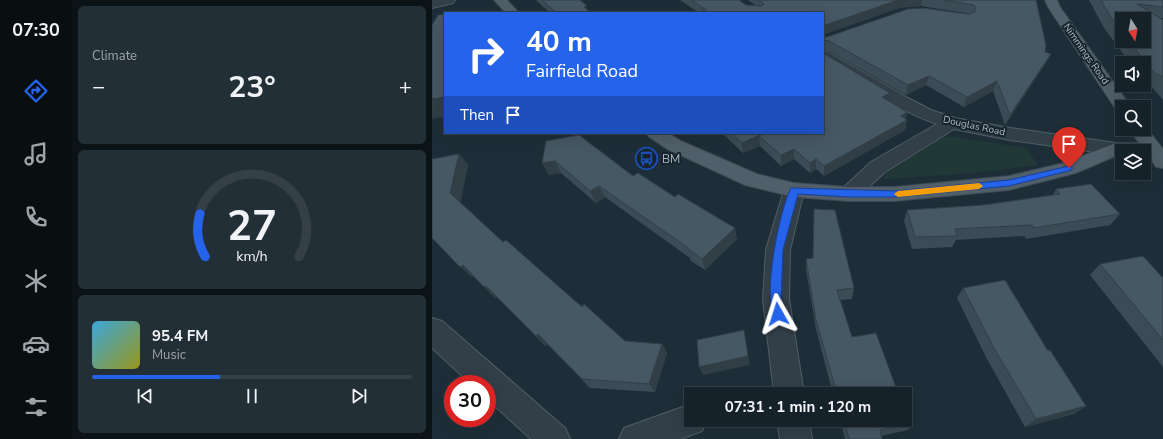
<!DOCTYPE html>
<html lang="en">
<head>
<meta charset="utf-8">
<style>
	:root { --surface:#16222a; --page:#232f36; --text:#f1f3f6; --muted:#9ea4a8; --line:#353f47; --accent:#2563eb }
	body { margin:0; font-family:"Nunito Sans",sans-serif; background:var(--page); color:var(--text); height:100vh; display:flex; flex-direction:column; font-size:15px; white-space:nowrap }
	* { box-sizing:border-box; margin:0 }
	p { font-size:13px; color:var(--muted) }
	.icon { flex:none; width:22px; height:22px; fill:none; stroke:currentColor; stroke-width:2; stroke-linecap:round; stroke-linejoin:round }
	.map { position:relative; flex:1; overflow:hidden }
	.side { display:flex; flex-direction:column; gap:6px; padding:6px; background:#0c1317; width:360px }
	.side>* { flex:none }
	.guide { position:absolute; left:12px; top:12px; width:380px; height:122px; border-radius:0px; box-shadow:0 4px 16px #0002,0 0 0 1px var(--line); background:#2563eb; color:#fff; overflow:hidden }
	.needle { width:26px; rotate:169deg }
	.fabs { position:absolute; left:683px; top:12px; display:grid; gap:8px }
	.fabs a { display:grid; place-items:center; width:36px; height:36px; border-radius:0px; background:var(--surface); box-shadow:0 4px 16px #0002,0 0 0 1px var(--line); font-size:20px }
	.speed { position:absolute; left:12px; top:375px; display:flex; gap:8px; font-size:20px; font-weight:700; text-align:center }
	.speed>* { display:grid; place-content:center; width:52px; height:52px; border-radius:50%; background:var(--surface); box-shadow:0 4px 16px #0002,0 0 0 1px var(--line); line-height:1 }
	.speed .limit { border:6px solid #d22; background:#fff; color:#111 }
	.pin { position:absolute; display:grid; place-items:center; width:34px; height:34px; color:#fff; margin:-41px -17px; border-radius:50% 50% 50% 0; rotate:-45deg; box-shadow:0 0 4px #0007 }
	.pin .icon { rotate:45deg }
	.me { position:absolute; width:44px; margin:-22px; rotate:354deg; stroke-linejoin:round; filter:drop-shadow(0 0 3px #0008) }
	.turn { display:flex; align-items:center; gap:14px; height:84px; padding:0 16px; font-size:18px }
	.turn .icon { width:52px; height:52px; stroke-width:2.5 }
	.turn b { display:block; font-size:28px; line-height:34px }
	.then { display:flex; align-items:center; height:38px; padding:0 16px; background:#0003; gap:8px; font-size:15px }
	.big { font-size:30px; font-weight:700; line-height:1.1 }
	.side .widget { flex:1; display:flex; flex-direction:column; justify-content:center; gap:6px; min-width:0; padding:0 14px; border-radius:6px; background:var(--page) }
	.side .dial { align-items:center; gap:0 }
	.dial svg { height:104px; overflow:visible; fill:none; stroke:var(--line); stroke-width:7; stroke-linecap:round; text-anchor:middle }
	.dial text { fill:var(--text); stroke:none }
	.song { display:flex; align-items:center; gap:12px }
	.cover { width:48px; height:48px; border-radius:6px; background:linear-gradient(135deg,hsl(200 70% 55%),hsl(60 70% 35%)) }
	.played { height:4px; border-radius:2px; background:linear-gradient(90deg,var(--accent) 40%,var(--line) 40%) }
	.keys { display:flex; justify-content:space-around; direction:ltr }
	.heat { display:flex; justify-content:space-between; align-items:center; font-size:22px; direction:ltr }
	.trip { position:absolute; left:252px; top:387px; width:228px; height:40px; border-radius:0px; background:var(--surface); box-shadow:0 4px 16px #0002,0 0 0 1px var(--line); font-weight:700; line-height:40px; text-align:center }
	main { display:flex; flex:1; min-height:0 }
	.menu { display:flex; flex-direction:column; width:72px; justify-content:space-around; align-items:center; background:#090e11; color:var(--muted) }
	.menu .icon { width:28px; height:28px }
	.menu .on { color:var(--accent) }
	.menu b { font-size:18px; color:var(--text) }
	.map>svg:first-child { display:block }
</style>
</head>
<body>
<main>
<nav class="menu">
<b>07:30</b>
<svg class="icon on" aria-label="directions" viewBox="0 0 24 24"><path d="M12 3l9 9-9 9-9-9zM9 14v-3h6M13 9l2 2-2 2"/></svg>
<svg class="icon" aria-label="music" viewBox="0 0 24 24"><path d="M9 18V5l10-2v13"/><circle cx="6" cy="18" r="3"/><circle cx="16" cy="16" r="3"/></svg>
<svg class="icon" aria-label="phone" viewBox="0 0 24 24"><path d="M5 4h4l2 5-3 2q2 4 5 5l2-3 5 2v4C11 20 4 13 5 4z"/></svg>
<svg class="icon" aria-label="climate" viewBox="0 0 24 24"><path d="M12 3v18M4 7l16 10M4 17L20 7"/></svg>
<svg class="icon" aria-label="car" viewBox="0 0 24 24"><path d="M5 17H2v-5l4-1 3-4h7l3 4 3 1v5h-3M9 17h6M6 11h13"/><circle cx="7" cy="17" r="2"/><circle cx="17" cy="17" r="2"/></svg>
<svg class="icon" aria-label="filters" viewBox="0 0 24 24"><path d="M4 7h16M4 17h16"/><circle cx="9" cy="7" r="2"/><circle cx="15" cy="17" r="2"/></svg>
</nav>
<section class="side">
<div class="widget"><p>Climate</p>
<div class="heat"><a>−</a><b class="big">23°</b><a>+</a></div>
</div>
<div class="widget dial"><svg viewBox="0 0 100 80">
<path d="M14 69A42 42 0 1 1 86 69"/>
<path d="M14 69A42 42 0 0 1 10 36" stroke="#2563eb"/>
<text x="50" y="56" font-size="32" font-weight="700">27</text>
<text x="50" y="72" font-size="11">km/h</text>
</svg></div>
<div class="widget">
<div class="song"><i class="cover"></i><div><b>95.4 FM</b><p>Music</p></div></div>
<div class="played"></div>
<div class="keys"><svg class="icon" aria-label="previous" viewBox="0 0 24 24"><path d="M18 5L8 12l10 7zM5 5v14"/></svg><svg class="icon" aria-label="pause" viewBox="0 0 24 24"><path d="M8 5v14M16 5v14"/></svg><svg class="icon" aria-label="next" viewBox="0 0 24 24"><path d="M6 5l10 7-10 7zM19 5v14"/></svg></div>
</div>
</section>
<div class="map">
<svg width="731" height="439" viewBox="0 0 731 439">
	<rect width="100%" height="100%" fill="#1e2e38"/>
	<polygon fill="#203937" points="512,137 524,137 594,148 606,165 542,173 452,179 454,173"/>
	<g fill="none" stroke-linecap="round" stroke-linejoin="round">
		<defs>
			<g id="minor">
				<polygon points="0,0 23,0 21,3 0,8"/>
				<path d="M 391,51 L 396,52 L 476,98 L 499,110 L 523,118 L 578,128 L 684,143 L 691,145 L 693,149 L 690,151 L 690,153 L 684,155 L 578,140 L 522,129 L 453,172 L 424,199 L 417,201 L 410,199 L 407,194 L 410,189 L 439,162 L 505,124 C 464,110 428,84 391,61 Z"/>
				<polygon points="362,183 369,185 372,190 358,250 357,299 372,394 342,394 331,299 334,250 352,190 355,185"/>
				<polygon points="0,318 10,321 133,428 138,439 99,439 55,399 55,384 39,384 0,348"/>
				<polygon points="259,404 259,420 275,420 270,431 249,439 187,439 192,428"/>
				<polygon points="345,420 377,420 380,439 348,439"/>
			</g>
			<g id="major">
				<polygon points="62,0 75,0 87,13 74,13"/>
				<polygon points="613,0 625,0 628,7 699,107 690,107 690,112 685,111 616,7"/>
				<polygon points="712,125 731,149 731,168 724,167 716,155 712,155 712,151 690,151 690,155 686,155 644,173 577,190 463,201 417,201 362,197 313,185 235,149 217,137 214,133 236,133 249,141 325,174 362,183 417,187 463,187 577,176 632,163 684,143 707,143 697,129 712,129"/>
			</g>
		</defs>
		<use href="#minor" stroke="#505d66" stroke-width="2"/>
		<use href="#major" stroke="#3c4852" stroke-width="2"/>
		<use href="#minor" fill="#323f48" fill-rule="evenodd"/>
		<use href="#major" fill="#505f69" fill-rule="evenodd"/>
	</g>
	<g fill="#3c4c56" fill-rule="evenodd">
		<polygon points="104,0 148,0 156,11 159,13 118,13"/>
		<polygon points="248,0 307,0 314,5 323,5 316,0 604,0 614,63 573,125 561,91 532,107 494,85 474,95 397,51 391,50 391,37 392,38 539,14 489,6 391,13 267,13"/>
		<path d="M 657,0 L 731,0 L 731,18 L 728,18 L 731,20 L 731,100 L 720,87 L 716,88 L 712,82 L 712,63 L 698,63 L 672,28 ZM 690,19 L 712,41 L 690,41 Z"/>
		<polygon points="458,93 457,101 475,112 474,119 475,120 473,130 392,176 384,169 378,173 362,159 349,166 328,146 311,153 291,134 291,133 391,133"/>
		<polygon points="114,141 201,176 305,239 273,270 259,261 258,258 173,197 164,203 129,173 117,175 110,163"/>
		<polygon points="27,154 36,165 28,202 71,242 193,341 230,344 235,353 223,392 158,388 115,344 113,346 65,297 63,298 42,276 40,277 0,238"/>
		<polygon points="624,189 688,214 678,225 594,239 592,236 524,240 520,247 480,249 472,221 475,210 552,205 621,195"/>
		<polygon points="374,259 422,288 420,299 408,300 420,337 466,393 471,394 401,394 384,329 374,269"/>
		<polygon points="668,264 731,278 731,367 658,275"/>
		<polygon points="531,288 616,351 654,406 642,414 593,427 555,359 525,298"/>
		<polygon points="408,420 473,420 481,423 476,430 449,436 450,439 413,439"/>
	</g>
	<g fill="#313e46">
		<polygon points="466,0 490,0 489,6 468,8 391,35 391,26"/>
		<polygon points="619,54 614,63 573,125 578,115"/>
		<polygon points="497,76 494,85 474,95 476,85"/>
		<polygon points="565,81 561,91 532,107 535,97"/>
		<polygon points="458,93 457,103 450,97"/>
		<polygon points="13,97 13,117 0,119 0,99"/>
		<polygon points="475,112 473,121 475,120 473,130 392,176 392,166"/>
		<polygon points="332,133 327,136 328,146 311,153 310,143"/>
		<polygon points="362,149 362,159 349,166 349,155"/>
		<polygon points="27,154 36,165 28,204 18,193"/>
		<polygon points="384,159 384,169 378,173 378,163"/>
		<polygon points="123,161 129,173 117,175 110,163"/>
		<polygon points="167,186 173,197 164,203 158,191"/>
		<polygon points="303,228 305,239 273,270 270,259"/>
		<polygon points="31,265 42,275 40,277 28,267"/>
		<polygon points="54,286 65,297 63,298 52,287"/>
		<polygon points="312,330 318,365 271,375 267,367"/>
		<polygon points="106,334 116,344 113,346 104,336"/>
		<polygon points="230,344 235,353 223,392 217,384"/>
		<polygon points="654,406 642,414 593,427 604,419"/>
	</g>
	<g fill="#465864" stroke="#313e46">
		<polygon points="110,0 148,0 155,6 152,7 159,13 124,13"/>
		<polygon points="260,0 307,0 314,5 330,6 332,4 327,0 466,0 391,26 391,13 274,13 271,10 274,10"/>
		<polygon points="512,0 604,0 614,45 613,52 619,54 578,115 565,81 535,97 497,76 476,85 397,41 391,40 391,37 392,38 476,9 491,8 536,14 543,12 544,9 542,5"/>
		<polygon points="669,0 731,0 731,7 705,4 731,20 731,78 728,75 724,75 697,41 712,41 712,19 690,19 690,32 678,16"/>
		<polygon points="13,14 13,97 0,99 0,25 6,15"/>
		<polygon points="391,53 458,93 450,97 475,112 469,116 475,120 392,166 384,159 378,163 362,149 349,155 327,136 333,133 391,133"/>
		<polygon points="299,133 332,133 310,143"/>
		<polygon points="147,135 201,176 206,173 243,197 246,194 303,228 270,259 256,249 255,247 167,186 158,191 123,161 110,163 114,141"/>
		<polygon points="27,154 18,193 71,242 74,240 150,307 152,304 193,341 230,344 217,384 150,379 106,334 104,336 54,286 52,287 31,265 28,267 0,238 0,159"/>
		<polygon points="659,184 688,214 602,228 600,225 523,229 525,236 483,237 475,210 552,205 628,194 624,189"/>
		<polygon points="382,209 403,210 422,288 405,290 420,337 444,333 466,393 470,392 471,394 405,394 384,320 374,259 381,258"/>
		<polygon points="711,256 731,278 731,340 668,264"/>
		<polygon points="573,280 616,351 618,350 654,406 604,419 563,350 531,288"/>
		<polygon points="312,330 316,356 267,367 265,340"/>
		<polygon points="473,401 481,423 448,430 450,439 417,439 412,420 473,420"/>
	</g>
	<path fill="#2563eb" stroke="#184099" d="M 637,166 L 640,166 L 640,170 L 577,186 L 464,197 L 417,197 L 366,194 L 351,250 L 349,299 L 351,314 L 350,317 L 346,319 L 342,317 C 331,293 347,212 359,188 L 464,191 L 577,180 Z"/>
	<polygon fill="#f59e0b" points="547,183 551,186 547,189 466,197 462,194 466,191"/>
	<defs>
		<symbol id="bus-ring" viewBox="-11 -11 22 22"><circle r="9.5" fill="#18242d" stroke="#1a4fb4" stroke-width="1.5"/><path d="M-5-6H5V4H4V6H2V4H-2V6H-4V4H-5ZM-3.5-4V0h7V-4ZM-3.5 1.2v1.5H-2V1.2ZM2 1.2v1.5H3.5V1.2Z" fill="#1a4fb4"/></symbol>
	</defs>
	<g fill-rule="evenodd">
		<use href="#bus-ring" x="202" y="146" width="25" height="25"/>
	</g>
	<g text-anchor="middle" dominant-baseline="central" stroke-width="4" stroke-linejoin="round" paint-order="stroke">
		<g font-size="10" fill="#acbac5" stroke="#18242d">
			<text transform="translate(654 54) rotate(55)">Nimmings Road</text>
			<text transform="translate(542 126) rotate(12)">Douglas Road</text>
		</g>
		<g font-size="12" fill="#acbac5" stroke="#18242d" text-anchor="start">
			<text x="230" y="159">BM</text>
		</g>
	</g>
</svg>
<div class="fabs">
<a><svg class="needle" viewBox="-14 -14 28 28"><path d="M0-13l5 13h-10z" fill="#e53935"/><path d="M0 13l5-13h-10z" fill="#9ea4a8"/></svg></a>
<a><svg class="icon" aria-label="sound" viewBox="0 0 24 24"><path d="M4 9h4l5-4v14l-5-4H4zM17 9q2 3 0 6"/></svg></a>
<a><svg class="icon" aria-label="search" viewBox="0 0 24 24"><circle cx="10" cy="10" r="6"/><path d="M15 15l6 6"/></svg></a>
<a><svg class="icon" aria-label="layers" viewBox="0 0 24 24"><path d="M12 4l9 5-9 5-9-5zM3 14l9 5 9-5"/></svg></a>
</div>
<div class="speed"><div class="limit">30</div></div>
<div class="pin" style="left:637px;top:168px;background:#d93025"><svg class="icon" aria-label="arrive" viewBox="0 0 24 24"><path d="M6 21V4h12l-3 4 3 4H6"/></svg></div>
<svg class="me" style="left:346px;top:314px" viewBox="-20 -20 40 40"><path d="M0-17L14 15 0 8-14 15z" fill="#2563eb" stroke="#fff" stroke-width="4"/></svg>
<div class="trip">07:31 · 1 min · 120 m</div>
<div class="guide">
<div class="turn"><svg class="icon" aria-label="right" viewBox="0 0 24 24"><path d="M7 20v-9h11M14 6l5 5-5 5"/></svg><div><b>40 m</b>Fairfield Road</div></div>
<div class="then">Then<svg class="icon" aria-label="arrive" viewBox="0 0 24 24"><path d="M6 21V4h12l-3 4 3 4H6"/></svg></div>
</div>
</div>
</main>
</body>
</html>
